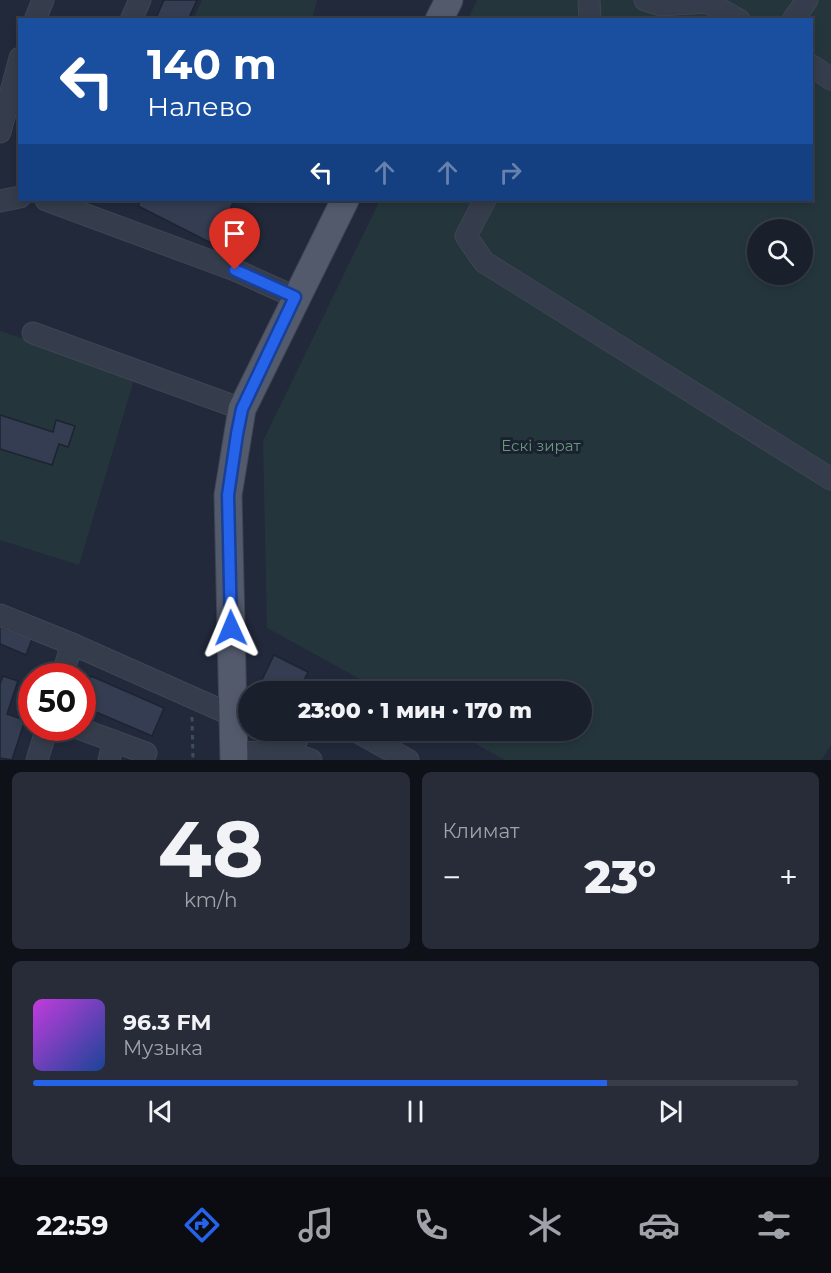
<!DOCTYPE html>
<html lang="ru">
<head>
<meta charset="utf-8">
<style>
	:root { --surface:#1a1f2c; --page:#272c38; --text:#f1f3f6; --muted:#9fa2a9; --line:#383d48; --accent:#2563eb }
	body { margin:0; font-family:Montserrat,sans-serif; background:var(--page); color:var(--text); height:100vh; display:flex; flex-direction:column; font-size:22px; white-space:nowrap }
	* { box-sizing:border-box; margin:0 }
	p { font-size:20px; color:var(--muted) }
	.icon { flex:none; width:33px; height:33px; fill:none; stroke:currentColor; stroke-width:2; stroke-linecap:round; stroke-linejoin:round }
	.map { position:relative; height:760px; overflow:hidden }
	.panel { display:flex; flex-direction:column; gap:12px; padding:12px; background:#0e1118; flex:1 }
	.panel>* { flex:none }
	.top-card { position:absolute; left:18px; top:18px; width:795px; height:183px; border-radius:0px; box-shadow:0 3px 9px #0003,0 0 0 2px var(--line); background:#1a4fa0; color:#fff; overflow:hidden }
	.buttons { position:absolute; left:747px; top:219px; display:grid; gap:12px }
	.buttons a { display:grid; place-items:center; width:66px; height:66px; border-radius:50%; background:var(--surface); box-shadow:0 3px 9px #0003,0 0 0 2px var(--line); font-size:30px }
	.speed { position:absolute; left:18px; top:663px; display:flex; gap:12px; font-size:30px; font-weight:700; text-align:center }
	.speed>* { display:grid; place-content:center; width:78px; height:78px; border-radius:50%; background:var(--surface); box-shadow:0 3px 9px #0003,0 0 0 2px var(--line); line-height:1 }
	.speed .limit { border:9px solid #d22; background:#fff; color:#111 }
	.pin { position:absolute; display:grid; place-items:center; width:51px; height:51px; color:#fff; margin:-62px -26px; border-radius:50% 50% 50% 0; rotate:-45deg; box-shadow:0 0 6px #0007 }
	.pin .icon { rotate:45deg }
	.me { position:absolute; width:66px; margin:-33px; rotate:359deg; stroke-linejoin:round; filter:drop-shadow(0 0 4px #0008) }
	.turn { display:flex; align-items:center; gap:21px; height:126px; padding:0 30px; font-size:27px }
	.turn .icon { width:78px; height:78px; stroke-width:2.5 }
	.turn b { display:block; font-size:42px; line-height:51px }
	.lanes { display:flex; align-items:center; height:57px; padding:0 30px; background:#0003; justify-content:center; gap:30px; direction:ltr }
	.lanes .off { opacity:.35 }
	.big { font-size:45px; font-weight:800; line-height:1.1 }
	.panel .widget { flex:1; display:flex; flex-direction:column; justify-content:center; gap:9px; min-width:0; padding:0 21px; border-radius:9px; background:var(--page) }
	.panel .dial { align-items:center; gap:0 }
	.dial b { font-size:78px; line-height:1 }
	.song { display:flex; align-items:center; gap:18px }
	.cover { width:72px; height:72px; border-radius:9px; background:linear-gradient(135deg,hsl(290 70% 55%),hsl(220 70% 35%)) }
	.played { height:6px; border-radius:3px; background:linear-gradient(90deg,var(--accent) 75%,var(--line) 75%) }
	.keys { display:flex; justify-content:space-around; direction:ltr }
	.heat { display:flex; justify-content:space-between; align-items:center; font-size:33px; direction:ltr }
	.panel .tiles { flex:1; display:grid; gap:12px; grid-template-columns:1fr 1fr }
	.widget:last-child { grid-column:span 2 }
	.trip { position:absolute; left:238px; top:681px; width:354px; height:60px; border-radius:30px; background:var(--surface); box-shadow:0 3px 9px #0003,0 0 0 2px var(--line); font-weight:800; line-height:60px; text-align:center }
	.tab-bar { display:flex; height:96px; justify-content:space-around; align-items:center; background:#0a0c12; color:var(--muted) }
	.tab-bar .icon { width:42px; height:42px }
	.tab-bar .current { color:var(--accent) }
	.tab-bar b { font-size:27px; color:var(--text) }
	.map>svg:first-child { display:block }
</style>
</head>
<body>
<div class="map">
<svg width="831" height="760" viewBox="0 0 831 760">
	<rect width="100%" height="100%" fill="#22293b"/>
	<g fill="#24363c" fill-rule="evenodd">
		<polygon points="202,0 317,0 312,19 193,19"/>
		<path d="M 477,0 L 831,0 L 831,745 L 821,760 L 505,760 L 452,731 L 582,730 L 582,692 L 382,691 L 267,628 L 263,441 L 380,200 L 812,200 L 812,20 L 468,19 ZM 758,230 L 802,230 L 802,274 L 758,274 Z"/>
		<polygon points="0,331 135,376 79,565 0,540"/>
	</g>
	<g fill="#343d52" stroke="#1d2332" stroke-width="1.5">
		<polygon points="164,0 197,0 188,20 155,20"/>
		<polygon points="141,200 234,200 215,245 138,206"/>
		<polygon points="0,415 53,432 56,420 75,426 68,447 59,444 52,465 0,449"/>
		<polygon points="0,627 32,639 26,655 0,644"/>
		<polygon points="274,655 308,672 298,692 256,692"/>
		<polygon points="3,676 18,681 7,714 25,720 12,760 0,758 0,684"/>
		<polygon points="91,676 164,708 152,736 82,706 82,695"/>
	</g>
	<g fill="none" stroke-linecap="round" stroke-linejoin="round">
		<defs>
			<g id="minor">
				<polyline points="589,0 590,20"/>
				<polyline points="645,0 661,5 707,2 739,20"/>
				<polyline points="35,20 43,0"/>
				<polyline points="131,20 140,0"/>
				<polyline points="793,20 807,0"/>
				<polyline points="812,66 831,79"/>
				<polyline points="0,132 20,58"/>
				<polyline points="46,200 235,270 295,297"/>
				<polyline points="485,200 466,236 484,262 831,479"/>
				<polyline points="0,201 20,197"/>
				<polyline points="33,333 242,409"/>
				<polyline points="0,615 72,644"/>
				<polyline points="62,676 72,644 234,716"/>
				<polyline points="78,728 146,753"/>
				<polyline points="354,730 408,760"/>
				<polyline points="234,752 290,753 311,760"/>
				<polyline points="290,753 302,730"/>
				<polyline points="37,760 47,728"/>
				<polyline points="109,760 114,741"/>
			</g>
			<g id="major">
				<polyline points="439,20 449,0"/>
				<polyline points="234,760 228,495 242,409 345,200"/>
			</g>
		</defs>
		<use href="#minor" stroke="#3f4554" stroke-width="23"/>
		<use href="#major" stroke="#3f4554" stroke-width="29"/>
		<polyline stroke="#3c4f54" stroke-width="3" stroke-dasharray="4.5 4.5" stroke-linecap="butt" points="192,717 193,760"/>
		<use href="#minor" stroke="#353c4b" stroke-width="21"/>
		<use href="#major" stroke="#535a6b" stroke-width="27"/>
	</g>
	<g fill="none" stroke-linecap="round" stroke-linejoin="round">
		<defs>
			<polyline id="route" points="231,628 228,495 237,434 242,409 295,297 235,270"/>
		</defs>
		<use href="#route" stroke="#184099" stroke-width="15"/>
		<use href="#route" stroke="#2563eb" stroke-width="10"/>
	</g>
	<g text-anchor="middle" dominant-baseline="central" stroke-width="6" stroke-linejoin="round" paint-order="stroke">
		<g font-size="15" fill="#679979" stroke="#1b2130">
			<text x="541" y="445">Ескі зират</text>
		</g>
	</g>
</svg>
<div class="buttons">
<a><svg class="icon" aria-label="search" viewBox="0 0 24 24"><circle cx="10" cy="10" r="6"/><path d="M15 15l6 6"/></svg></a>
</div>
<div class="speed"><div class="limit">50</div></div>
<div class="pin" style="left:235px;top:270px;background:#d93025"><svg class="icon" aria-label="arrive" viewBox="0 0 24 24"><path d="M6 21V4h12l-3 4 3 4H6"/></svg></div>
<svg class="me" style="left:231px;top:628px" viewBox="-20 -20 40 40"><path d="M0-17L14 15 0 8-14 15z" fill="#2563eb" stroke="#fff" stroke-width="4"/></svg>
<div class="trip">23:00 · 1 мин · 170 m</div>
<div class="top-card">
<div class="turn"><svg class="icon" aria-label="left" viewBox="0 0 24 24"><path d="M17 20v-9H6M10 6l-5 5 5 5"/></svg><div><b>140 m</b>Налево</div></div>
<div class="lanes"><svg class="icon" aria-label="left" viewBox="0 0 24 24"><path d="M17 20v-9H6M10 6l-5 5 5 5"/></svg><svg class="icon off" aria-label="ahead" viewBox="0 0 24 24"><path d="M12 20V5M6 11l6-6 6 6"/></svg><svg class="icon off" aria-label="ahead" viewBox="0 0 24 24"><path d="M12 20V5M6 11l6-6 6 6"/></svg><svg class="icon off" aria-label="right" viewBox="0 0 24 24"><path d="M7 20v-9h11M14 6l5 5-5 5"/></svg></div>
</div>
</div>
<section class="panel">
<div class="tiles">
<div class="widget dial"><b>48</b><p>km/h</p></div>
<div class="widget"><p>Климат</p>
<div class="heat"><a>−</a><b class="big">23°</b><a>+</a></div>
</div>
<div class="widget">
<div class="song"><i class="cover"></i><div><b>96.3 FM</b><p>Музыка</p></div></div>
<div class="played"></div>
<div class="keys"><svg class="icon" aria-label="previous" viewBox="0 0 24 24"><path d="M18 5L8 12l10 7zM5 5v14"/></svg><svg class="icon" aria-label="pause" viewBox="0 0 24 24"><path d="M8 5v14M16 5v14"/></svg><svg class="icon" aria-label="next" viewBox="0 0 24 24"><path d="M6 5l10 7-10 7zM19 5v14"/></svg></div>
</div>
</div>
</section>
<nav class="tab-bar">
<b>22:59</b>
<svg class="icon current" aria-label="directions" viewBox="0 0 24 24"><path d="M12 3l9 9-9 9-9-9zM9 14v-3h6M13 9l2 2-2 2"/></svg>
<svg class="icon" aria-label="music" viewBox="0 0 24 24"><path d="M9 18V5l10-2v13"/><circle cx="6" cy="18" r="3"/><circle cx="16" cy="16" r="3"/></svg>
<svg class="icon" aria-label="phone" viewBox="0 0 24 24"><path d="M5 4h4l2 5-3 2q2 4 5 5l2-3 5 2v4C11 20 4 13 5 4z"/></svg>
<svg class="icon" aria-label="climate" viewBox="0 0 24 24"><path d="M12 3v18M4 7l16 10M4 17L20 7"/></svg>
<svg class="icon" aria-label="car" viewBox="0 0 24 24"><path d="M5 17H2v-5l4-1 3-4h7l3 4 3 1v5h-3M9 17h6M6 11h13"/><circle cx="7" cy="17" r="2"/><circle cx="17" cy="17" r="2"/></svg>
<svg class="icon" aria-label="filters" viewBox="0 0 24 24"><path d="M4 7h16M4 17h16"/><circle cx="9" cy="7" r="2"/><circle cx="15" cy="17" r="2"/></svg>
</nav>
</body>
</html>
